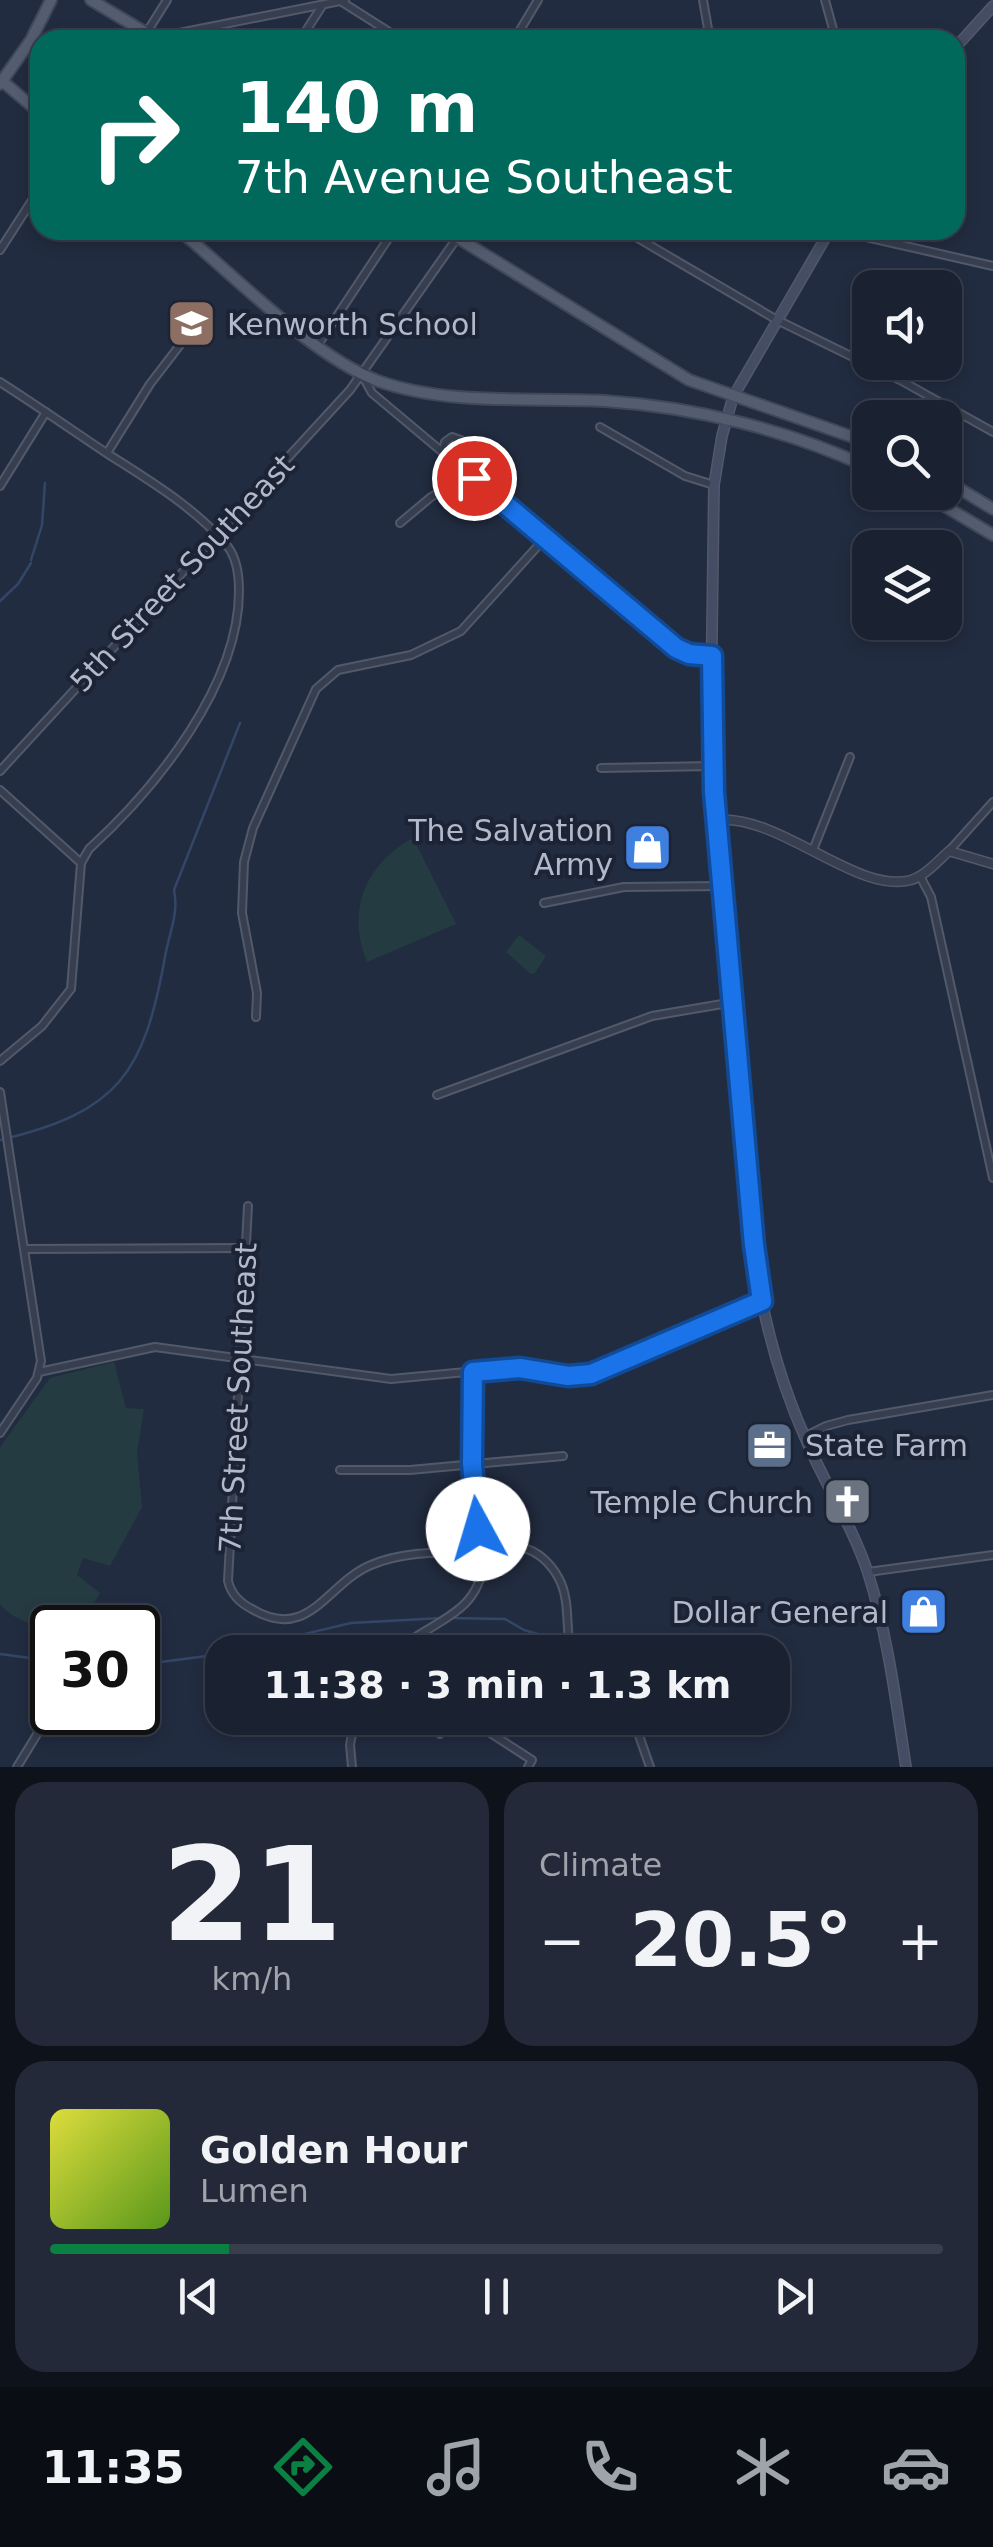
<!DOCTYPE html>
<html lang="en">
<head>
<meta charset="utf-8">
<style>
	:root { --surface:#1a2130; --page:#232938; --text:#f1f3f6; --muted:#9fa3ab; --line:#383e4c; --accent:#0b8043 }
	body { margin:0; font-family:"DejaVu Sans",sans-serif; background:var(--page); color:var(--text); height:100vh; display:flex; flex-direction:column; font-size:38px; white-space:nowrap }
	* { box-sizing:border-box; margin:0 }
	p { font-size:32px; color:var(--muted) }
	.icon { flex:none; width:55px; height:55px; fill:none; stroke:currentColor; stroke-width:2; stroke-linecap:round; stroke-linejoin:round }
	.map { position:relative; height:1767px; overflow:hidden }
	.drawer { display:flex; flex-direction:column; gap:15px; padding:15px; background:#0e121a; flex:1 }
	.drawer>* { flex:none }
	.top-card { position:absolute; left:30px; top:30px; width:935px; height:210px; border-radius:30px; box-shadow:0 5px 15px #0003,0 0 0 2px var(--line); background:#00695c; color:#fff; overflow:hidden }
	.buttons { position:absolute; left:852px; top:270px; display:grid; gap:20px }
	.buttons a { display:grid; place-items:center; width:110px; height:110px; border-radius:20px; background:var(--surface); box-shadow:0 5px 15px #0003,0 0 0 2px var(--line); font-size:50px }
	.speed { position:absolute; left:30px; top:1605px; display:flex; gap:20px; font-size:50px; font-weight:700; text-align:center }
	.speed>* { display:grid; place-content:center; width:130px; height:130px; border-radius:50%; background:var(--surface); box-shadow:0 5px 15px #0003,0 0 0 2px var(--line); line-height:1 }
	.speed .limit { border:5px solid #111; border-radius:15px; background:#fff; color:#111 }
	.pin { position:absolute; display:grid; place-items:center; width:85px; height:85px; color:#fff; margin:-42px; border:5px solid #fff; border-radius:50%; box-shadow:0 2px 10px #0007 }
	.me { position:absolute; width:110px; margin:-55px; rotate:354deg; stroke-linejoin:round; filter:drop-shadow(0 0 8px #0008) }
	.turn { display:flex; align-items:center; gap:35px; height:210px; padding:0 40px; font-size:45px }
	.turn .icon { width:130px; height:130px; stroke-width:2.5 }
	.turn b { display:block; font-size:70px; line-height:85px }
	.big { font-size:75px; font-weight:600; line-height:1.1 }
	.drawer .widget { flex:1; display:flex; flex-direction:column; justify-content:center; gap:15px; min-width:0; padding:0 35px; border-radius:30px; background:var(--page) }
	.drawer .dial { align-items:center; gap:0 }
	.dial b { font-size:130px; line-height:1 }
	.song { display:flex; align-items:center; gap:30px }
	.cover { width:120px; height:120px; border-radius:15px; background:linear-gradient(135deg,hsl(60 70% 55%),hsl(90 70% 35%)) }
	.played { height:10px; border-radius:5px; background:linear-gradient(90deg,var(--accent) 20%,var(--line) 20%) }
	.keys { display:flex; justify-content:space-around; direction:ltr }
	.heat { display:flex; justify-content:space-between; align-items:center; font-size:55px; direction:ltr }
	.drawer .tiles { flex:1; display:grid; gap:15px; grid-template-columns:1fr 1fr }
	.widget:last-child { grid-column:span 2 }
	.trip { position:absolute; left:205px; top:1635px; width:585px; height:100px; border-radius:30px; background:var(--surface); box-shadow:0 5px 15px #0003,0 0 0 2px var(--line); font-weight:600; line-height:100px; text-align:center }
	.tabs { display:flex; height:160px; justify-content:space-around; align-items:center; background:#0a0d13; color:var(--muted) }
	.tabs .icon { width:70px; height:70px }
	.tabs .on { color:var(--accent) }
	.tabs b { font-size:45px; color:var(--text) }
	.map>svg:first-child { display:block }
</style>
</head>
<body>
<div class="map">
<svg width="993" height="1767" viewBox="0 0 993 1767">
	<rect width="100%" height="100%" fill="#222c40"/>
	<g fill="#243b41">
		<path d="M 413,838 L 456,924 L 367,962 C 346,911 365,864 413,838 Z"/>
		<polygon points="519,935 546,956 535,973 531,974 506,952"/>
		<path d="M 114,1362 L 126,1408 L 144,1409 L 137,1453 L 142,1507 L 110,1566 L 83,1558 L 77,1575 L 100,1593 C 96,1599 92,1610 87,1614 C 60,1633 19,1628 0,1604 L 0,1447 L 50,1378 Z"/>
	</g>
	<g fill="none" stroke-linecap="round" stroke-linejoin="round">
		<g stroke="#344668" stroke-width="2.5">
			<polyline points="31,560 42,525 45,483"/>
			<polyline points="0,601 18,584 31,563"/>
			<path d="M 0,1140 C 119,1112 144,1073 165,957 C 169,933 179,914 174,890 L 240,723"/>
			<polyline points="450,1618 505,1619 524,1630 589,1649 637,1652"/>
			<polyline points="229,1652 351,1623 442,1618"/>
			<polyline points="0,1654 52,1661"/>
			<polyline points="138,1665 222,1654"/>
		</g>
		<defs>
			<g id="minor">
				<polyline points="167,0 147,32 169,35 345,0"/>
				<polyline points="703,0 710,40"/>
				<polyline points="825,0 836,40"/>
				<polyline points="342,2 402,40"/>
				<polyline points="300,40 322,6"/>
				<polyline points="514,40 538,0"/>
				<polyline points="624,230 777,320 900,380 993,432"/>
				<polyline points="835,230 993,266"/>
				<polyline points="0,250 40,188"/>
				<polyline points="317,346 394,230"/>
				<polyline points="362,375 372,393 676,648 689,654 712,656"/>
				<path d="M 0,382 C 36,405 72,430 108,454 C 150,481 196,508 228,547 C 237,559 239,576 239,591 C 239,685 156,788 89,849 L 81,863 L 71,989 L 42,1026 L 0,1061"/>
				<polyline points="600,427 685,476 714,485"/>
				<polyline points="443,450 445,442 452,437 461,440 466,469"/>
				<polyline points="107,453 150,384 193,328"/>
				<polyline points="0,486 46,412"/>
				<polyline points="400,523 431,497 469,475"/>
				<polyline points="601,768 713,766"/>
				<polyline points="0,771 350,390 457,238"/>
				<polyline points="0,790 81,863"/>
				<polyline points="813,850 850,757"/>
				<polyline points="949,851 993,802"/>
				<polyline points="920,876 931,897 993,1178"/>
				<polyline points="544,903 624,887 723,886"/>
				<polyline points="256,1017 257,993 242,913 244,862 253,828 316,689 338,670 411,655 461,631 545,538"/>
				<polyline points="0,1092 41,1361 37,1378 0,1433"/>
				<polyline points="437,1095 652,1016 734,1002"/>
				<path d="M 248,1206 L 228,1581 C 231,1594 240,1603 252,1609 C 309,1643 327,1583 371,1565 C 406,1550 448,1553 485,1551 C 498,1551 511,1545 523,1548 C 538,1551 551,1564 558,1577 C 571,1599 565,1628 571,1652"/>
				<polyline points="25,1249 245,1248"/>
				<polyline points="39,1372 155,1347 391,1379 498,1369 532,1369 568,1375 600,1370 762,1301"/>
				<polyline points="804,1437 826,1426 848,1420 993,1395"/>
				<polyline points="340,1470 410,1470 563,1456"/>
				<polyline points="868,1572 993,1555"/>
				<path d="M 395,1652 C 428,1622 478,1616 483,1564 L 472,1465 L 473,1372"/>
				<polyline points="467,1718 532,1760 528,1767"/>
				<polyline points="636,1727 650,1767"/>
				<polyline points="440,1734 454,1718"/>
				<polyline points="17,1767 47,1718"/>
				<polyline points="352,1767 350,1745 355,1718"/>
			</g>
			<path id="tertiary" d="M 717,820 C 780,814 857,895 911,880 C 926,875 938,861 949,851 L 993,864"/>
			<g id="secondary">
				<polyline points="955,48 993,6"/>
				<path d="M 830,230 L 733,397 L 722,436 L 714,485 L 711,704 L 714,792 L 753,1245 C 761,1312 779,1380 807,1442 C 826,1486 853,1527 868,1573 C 888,1636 896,1702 906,1767"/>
			</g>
			<g id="primary">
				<polyline points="91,0 158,40"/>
				<polyline points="1,80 40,113"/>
				<polyline points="0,84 31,40 51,0"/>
				<path d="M 179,230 C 235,276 312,356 378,381 C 449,406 532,397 605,401 C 694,407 789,430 870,468"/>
				<polyline points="445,230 689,380 870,443"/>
				<polyline points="945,480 993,509"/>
				<polyline points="921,492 993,535"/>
			</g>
		</defs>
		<use href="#minor" stroke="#51596a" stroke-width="10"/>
		<use href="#tertiary" stroke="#51596a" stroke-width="11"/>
		<use href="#secondary" stroke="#51596a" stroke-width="12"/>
		<use href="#primary" stroke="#3f4758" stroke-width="14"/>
		<use href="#minor" stroke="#363e4f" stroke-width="6"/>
		<use href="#tertiary" stroke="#363e4f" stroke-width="8"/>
		<use href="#secondary" stroke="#444d63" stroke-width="9"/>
		<use href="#primary" stroke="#545d70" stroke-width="10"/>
	</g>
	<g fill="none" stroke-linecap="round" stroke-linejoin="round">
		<defs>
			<polyline id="route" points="474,478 676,648 689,654 712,656 714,792 754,1245 762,1301 591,1374 568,1376 520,1368 473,1372 472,1464 478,1529"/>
		</defs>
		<use href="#route" stroke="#114b97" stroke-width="25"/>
		<use href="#route" stroke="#1a73e8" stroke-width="18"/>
	</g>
	<defs>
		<symbol id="school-square" viewBox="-11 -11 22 22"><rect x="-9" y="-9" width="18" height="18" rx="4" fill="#8d6e63" stroke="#1b2334"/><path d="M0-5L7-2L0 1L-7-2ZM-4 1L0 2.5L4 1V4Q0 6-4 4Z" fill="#fff"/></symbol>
		<symbol id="shop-square" viewBox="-11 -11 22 22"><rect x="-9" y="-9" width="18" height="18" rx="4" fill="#3f7fe0" stroke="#1b2334"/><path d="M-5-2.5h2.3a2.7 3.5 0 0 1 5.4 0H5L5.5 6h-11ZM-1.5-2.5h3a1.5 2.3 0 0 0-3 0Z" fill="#fff"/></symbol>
		<symbol id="office-square" viewBox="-11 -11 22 22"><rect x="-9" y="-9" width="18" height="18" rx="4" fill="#5c6f8a" stroke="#1b2334"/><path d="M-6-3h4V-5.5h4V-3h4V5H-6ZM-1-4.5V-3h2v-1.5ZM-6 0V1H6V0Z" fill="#fff"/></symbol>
		<symbol id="church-square" viewBox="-11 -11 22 22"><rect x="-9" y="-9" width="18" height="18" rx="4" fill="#6b7280" stroke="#1b2334"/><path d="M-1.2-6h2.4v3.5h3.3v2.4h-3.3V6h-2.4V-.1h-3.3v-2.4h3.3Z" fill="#fff"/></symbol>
	</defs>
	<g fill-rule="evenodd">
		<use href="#school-square" x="164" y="296" width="55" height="55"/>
		<use href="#shop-square" x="620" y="820" width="55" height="55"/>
		<use href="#office-square" x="742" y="1418" width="55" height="55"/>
		<use href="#church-square" x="820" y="1474" width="55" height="55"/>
		<use href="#shop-square" x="896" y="1584" width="55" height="55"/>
	</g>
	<g text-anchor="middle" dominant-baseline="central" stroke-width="8" stroke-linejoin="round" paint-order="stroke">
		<g font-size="30" fill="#b2b9ca" stroke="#1b2334" text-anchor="end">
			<text x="227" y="324" text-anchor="start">Kenworth School</text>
			<text x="613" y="830">The Salvation<tspan x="613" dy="34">Army</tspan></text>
			<text x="805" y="1445" text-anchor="start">State Farm</text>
			<text x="813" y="1502">Temple Church</text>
			<text x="888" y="1612">Dollar General</text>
		</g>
		<g font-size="30" fill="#b2b9ca" stroke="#1b2334">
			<text transform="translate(182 573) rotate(-47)">5th Street Southeast</text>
			<text transform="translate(238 1398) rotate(-87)">7th Street Southeast</text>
		</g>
	</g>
</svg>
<div class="buttons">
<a><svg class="icon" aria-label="sound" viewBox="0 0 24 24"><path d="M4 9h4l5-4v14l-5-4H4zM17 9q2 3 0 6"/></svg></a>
<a><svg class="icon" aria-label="search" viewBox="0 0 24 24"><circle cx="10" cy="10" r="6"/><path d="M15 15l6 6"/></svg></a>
<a><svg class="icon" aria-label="layers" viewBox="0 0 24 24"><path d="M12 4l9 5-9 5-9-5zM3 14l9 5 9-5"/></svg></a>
</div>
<div class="speed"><div class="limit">30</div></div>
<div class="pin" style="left:474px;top:478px;background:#d93025"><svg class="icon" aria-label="arrive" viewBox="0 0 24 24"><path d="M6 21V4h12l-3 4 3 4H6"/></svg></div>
<svg class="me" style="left:478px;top:1529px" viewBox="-20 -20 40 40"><circle r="19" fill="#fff"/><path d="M0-13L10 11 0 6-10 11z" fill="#1a73e8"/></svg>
<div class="trip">11:38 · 3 min · 1.3 km</div>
<div class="top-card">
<div class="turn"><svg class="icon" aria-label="right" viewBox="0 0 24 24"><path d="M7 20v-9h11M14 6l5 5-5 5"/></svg><div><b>140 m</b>7th Avenue Southeast</div></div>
</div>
</div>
<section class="drawer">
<div class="tiles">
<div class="widget dial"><b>21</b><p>km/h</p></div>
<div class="widget"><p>Climate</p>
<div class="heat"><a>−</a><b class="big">20.5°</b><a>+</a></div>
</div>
<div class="widget">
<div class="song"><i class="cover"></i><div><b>Golden Hour</b><p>Lumen</p></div></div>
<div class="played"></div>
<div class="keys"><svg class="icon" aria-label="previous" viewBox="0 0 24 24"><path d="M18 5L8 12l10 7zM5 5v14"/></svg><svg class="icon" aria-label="pause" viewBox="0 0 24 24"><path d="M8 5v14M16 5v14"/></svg><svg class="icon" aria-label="next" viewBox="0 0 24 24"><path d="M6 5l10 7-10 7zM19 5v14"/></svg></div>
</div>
</div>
</section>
<nav class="tabs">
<b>11:35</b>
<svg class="icon on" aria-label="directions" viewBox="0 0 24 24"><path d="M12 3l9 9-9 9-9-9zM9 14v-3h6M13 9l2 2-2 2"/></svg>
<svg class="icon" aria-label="music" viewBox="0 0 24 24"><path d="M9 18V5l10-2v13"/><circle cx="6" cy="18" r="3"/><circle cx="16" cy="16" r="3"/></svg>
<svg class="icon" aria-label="phone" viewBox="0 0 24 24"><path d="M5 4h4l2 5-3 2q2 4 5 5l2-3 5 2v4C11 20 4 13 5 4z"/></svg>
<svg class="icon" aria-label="climate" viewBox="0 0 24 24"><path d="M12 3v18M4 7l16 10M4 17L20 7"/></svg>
<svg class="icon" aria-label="car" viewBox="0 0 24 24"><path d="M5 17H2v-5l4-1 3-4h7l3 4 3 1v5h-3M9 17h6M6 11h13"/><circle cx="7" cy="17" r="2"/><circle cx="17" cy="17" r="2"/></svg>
</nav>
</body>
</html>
